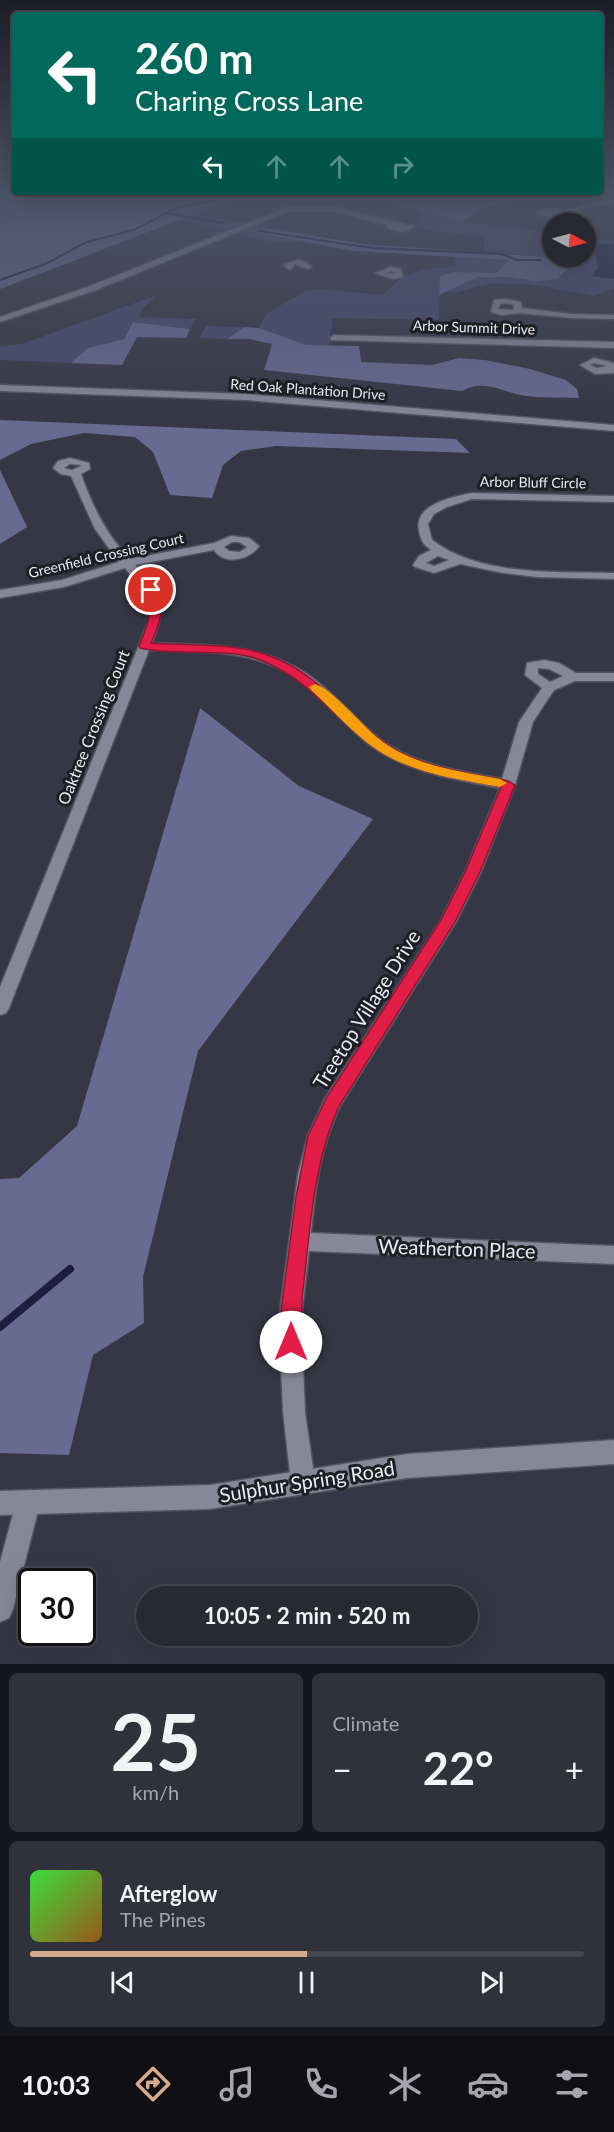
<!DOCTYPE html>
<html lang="en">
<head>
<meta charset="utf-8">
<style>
	:root { --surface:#282933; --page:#30313b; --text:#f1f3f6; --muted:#a5a6ac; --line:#44454e; --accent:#d6ab8b }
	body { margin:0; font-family:Lato,sans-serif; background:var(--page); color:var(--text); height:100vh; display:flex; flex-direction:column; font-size:22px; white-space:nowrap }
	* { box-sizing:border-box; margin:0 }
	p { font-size:20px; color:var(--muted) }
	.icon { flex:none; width:33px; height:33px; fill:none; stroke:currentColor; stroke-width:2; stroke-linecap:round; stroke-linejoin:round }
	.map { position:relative; height:1664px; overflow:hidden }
	.panel { display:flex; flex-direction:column; gap:9px; padding:9px; background:#16171c; flex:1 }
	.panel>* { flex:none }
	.guide { position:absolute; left:12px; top:12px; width:591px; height:183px; border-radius:6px; box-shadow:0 6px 24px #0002,0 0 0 2px var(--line); background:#00695c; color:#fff; overflow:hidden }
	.needle { width:39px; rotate:96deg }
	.controls { position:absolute; left:542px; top:213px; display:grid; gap:12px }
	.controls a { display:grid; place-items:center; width:54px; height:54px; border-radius:50%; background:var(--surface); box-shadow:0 6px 24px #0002,0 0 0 2px var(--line); font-size:30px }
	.speed { position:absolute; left:18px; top:1568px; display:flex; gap:12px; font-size:30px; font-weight:700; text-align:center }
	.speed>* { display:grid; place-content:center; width:78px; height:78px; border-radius:50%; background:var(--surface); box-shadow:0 6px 24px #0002,0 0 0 2px var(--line); line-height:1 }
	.speed .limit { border:3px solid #111; border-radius:9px; background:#fff; color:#111 }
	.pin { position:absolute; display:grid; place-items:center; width:51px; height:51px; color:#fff; margin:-26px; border:3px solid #fff; border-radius:50%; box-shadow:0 2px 6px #0007 }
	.me { position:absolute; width:66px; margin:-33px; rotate:0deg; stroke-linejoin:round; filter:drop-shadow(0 0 4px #0008) }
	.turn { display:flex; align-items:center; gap:21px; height:126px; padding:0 24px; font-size:27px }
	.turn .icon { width:78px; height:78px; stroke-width:2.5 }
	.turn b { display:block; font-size:42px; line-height:51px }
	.lanes { display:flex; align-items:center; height:57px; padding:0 24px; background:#0003; justify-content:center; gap:30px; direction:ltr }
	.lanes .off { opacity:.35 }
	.big { font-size:45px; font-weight:700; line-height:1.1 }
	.panel .card { flex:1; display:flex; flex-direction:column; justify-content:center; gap:9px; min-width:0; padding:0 21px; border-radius:9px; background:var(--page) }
	.panel .dial { align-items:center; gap:0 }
	.dial b { font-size:78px; line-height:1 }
	.song { display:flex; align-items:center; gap:18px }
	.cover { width:72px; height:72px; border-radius:9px; background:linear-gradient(135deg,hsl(120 70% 55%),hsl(30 70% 35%)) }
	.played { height:6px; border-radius:3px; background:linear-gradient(90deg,var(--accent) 50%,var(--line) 50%) }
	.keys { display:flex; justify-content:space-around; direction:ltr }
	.heat { display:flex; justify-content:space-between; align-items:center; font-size:33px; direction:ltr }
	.panel .tiles { flex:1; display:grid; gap:9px; grid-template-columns:1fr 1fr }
	.card:last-child { grid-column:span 2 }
	.trip { position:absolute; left:136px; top:1586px; width:342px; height:60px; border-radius:30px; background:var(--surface); box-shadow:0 6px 24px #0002,0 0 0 2px var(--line); font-weight:700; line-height:60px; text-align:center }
	.dock { display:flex; height:96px; justify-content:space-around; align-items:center; background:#101014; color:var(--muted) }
	.dock .icon { width:42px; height:42px }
	.dock .selected { color:var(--accent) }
	.dock b { font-size:27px; color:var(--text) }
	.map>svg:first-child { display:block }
</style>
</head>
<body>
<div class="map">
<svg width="614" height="1664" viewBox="0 0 614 1664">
	<rect width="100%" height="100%" fill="#353744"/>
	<polygon fill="#3c3e51" points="345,193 494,193 404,207"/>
	<g fill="#474a6e">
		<polygon points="423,212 463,222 545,231 550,252 545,257 484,251 484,237 427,230 416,221"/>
		<polygon points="196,214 267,228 258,233 301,242 273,242 180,220"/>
		<polygon points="596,238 614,241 614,288 594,296 536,285 492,283 454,293 447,291 478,277 510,277 536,281 570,265 568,257 585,256 585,240"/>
		<path d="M 455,256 L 510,260 L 497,273 L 454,272 L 440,276 L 439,320 L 332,318 L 329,345 L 306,345 L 259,328 L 266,314 L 305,291 L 319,289 L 383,295 C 406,269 423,270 456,266 Z"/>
		<polygon points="157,295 144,307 139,317 196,319 190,329 133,322 124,339 88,348 71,363 0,360 0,346 22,344"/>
		<polygon points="206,326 244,327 227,339 199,338"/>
	</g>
	<g fill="#676b92">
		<polygon points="0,193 242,193 234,199 0,289"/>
		<path d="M 494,193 L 575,193 C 540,198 490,197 463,222 L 404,207 Z"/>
		<polygon points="267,228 363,244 545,257 550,252 545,231 552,231 552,256 568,257 571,265 557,279 536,281 510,277 478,277 439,295 440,276 454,272 497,273 509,260 353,251 257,233"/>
		<polygon points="133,322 190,329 186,338 137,337 122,365 71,363 88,348 124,339"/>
		<path d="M 244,327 L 259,328 L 306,345 L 359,346 L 361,362 L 432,365 L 459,358 L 485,360 L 530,369 L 566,380 L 577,389 L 579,398 C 559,397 535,399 516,394 C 498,389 480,380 462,391 L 264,370 L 272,344 L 250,339 L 227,339 Z"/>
		<polygon points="0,420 456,439 470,453 276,446 241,451 223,465 212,498 170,495 153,452 135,437 84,433 31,444 0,460"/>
		<polygon points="0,470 27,527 0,544"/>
		<polygon points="200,708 299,786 373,819 198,1051 143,1277 144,1323 93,1355 69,1455 0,1453 0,1179 19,1178 77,1126"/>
	</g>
	<polygon fill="#1d1e3f" points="599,244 614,244 614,279 592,276 598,268 594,245"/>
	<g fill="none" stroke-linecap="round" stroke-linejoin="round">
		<g stroke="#1d1e3f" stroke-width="2">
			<polyline points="165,213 223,223"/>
			<polyline points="259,231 372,248 501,254 518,260 541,260"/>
			<polyline points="0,280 45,264 87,242 134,230 176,208 218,200 228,193"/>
		</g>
		<polyline stroke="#1d1e3f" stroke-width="8" points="0,1327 70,1269"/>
		<defs>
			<g id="minor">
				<path d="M 614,199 L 614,203 L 590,207 L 580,211 L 586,216 C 574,223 547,220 535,213 L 543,208 L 571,210 L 586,204 Z"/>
				<path d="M 288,207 L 333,207 L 414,226 C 406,235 396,232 387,228 L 388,225 L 333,211 L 289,211 L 96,290 L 0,322 L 0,317 L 90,286 Z"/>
				<polygon points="298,260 306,262 312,267 308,269 295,264 290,270 283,265"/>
				<path d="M 391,267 L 401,269 L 403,277 L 393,279 L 375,273 ZM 391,271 L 395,273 L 396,274 L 387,273 Z"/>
				<path d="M 506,299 L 521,302 L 522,308 L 571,314 L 614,315 L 614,319 L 571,318 L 521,313 L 501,315 L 491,312 L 494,300 ZM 506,303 L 514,305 L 513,310 L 498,309 L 500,304 Z"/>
				<polygon points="334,335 614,342 614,348 331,340 330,338"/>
				<path d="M 594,358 L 614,363 L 614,373 L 595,374 L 580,365 ZM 594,363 L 607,366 L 597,368 L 590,365 Z"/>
				<polygon points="0,385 246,394 614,425 614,431 246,400 0,391"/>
				<path d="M 70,458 L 89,463 L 90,469 L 81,474 C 92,505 106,535 130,559 L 214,543 L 231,536 L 249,538 L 259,546 C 250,560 224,566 214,550 L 135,565 C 163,593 167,606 152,643 C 198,645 245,643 287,663 C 324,679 347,713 378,738 C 414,765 459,771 502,779 L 519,722 L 542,688 L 525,675 L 527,663 L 544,660 L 559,663 L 576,673 L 614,673 L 614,681 L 575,681 L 554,690 L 540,711 L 533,722 L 515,785 L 481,872 L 456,922 L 340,1106 C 319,1151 316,1185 311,1233 L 614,1246 L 614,1264 L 309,1251 L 301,1319 L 305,1412 L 315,1482 L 311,1490 L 303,1494 L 295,1490 L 291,1482 L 283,1412 L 279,1319 L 298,1174 L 308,1135 L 326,1097 L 441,920 L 465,872 L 500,788 C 455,779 408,773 370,745 C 339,721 316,687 280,669 C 240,649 193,652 149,650 L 9,1008 L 6,1013 L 0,1015 L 0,987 L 150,618 L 144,592 L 125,568 L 64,587 L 0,598 L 0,590 L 62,580 L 119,562 L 95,529 L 71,476 L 61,474 L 53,468 L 58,461 ZM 70,464 L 80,465 L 81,466 L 72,470 L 64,468 ZM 239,542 L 247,547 L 240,552 L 229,551 L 224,547 L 232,542 ZM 538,668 L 549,669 L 563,676 L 550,682 L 538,674 Z"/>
				<path d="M 472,493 L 614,496 L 614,502 L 472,499 L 447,507 L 434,514 L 428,524 L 432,540 C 481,577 556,571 614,573 L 614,579 L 537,577 L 503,573 L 460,564 L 434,573 L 415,567 L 413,565 L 419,556 L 431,550 C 423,544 421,541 419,531 C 413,504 453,497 472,493 ZM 438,556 L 449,560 L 434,566 L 426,563 Z"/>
				<polygon points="28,1491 36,1495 40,1503 13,1609 9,1618 0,1622 0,1562 16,1503 20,1495"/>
			</g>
			<polygon id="tertiary" points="614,1440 614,1464 407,1478 210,1509 0,1515 0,1491 210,1485 407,1454"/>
		</defs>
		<use href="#minor" stroke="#52535e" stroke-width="3"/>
		<use href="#tertiary" stroke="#52535e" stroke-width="3"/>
		<use href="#minor" fill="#868897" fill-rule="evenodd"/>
		<use href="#tertiary" fill="#868897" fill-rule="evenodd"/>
	</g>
	<linearGradient id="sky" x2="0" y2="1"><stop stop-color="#1d1e25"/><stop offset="0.45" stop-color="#4b5367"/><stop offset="1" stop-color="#4b5367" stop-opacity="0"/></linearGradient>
	<rect width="614" height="426" fill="url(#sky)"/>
	<path fill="#e11d48" stroke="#92132f" stroke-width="1.5" d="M 151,586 L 155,587 C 166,608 160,623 151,643 C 189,646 234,642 270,656 C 315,672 342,710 379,739 C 415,767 465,772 508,781 L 515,785 L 480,872 L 455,922 L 339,1106 C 312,1165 310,1234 302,1299 C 301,1315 304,1335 298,1349 L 291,1352 L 284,1349 L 280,1319 L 296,1197 L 308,1136 L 327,1097 L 441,920 L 465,872 L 501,787 C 457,778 408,773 371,745 C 331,715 312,682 263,661 C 226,646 180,657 140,648 L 139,646 C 147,626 155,611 145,590 Z"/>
	<path fill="#f59e0b" d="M 315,684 C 331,688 363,726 378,738 C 412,766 459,771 500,779 L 507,783 L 500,787 C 463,780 423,775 389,757 C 359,741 335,712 311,690 L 309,687 Z"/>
	<g text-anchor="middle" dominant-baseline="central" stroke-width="6" stroke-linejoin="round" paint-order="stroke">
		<g font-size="14" fill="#e9eaf3" stroke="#1e1f25">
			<text transform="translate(474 327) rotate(2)">Arbor Summit Drive</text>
			<text transform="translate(308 389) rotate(4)">Red Oak Plantation Drive</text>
			<text transform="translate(533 482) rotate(1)">Arbor Bluff Circle</text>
			<text transform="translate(106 555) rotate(-13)">Greenfield Crossing Court</text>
		</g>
		<g font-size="16" fill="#e9eaf3" stroke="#1e1f25">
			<text transform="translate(93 727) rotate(-68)">Oaktree Crossing Court</text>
		</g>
		<g font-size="20" fill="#e9eaf3" stroke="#1e1f25">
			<text transform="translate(366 1009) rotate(-58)">Treetop Village Drive</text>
			<text transform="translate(457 1248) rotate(2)">Weatherton Place</text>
			<text transform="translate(307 1481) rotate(-9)">Sulphur Spring Road</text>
		</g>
	</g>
</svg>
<div class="controls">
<a><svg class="needle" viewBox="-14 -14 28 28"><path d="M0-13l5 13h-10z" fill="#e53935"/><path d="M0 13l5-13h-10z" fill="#a5a6ac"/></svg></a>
</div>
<div class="speed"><div class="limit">30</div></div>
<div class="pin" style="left:151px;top:590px;background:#d93025"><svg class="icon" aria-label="arrive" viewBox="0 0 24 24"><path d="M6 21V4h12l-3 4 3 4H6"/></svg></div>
<svg class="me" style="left:291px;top:1342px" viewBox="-20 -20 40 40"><circle r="19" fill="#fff"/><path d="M0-13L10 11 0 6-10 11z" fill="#e11d48"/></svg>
<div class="trip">10:05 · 2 min · 520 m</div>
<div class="guide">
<div class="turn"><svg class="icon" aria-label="left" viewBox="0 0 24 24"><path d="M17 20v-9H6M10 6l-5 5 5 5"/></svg><div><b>260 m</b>Charing Cross Lane</div></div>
<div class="lanes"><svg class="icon" aria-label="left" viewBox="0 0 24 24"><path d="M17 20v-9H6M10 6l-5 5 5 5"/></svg><svg class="icon off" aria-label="ahead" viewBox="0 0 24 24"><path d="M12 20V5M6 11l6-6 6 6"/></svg><svg class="icon off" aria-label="ahead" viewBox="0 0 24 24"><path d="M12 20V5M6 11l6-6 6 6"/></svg><svg class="icon off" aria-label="right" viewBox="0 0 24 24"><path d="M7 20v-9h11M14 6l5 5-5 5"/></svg></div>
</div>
</div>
<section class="panel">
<div class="tiles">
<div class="card dial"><b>25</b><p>km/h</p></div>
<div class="card"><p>Climate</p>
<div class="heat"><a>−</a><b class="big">22°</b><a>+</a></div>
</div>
<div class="card">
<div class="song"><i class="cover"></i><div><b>Afterglow</b><p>The Pines</p></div></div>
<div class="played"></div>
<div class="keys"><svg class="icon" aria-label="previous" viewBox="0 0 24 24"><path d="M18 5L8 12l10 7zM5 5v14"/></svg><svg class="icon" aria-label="pause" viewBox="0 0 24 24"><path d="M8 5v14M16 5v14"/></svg><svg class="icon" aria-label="next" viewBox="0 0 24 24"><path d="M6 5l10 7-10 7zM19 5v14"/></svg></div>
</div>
</div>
</section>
<nav class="dock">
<b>10:03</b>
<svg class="icon selected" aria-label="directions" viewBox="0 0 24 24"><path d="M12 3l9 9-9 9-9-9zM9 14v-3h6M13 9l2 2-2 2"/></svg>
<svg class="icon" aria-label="music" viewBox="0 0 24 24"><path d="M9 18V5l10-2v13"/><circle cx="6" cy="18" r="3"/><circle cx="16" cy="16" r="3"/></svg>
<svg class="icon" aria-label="phone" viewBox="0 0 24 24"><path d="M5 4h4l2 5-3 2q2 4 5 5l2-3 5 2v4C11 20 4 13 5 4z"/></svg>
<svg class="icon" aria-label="climate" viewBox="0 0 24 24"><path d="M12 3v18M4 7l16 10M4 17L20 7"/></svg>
<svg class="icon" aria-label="car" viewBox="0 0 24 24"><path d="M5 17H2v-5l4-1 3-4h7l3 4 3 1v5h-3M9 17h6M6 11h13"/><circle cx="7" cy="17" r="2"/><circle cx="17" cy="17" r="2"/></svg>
<svg class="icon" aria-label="filters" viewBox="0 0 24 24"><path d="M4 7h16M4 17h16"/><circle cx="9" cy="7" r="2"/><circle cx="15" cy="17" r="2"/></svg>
</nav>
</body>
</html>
